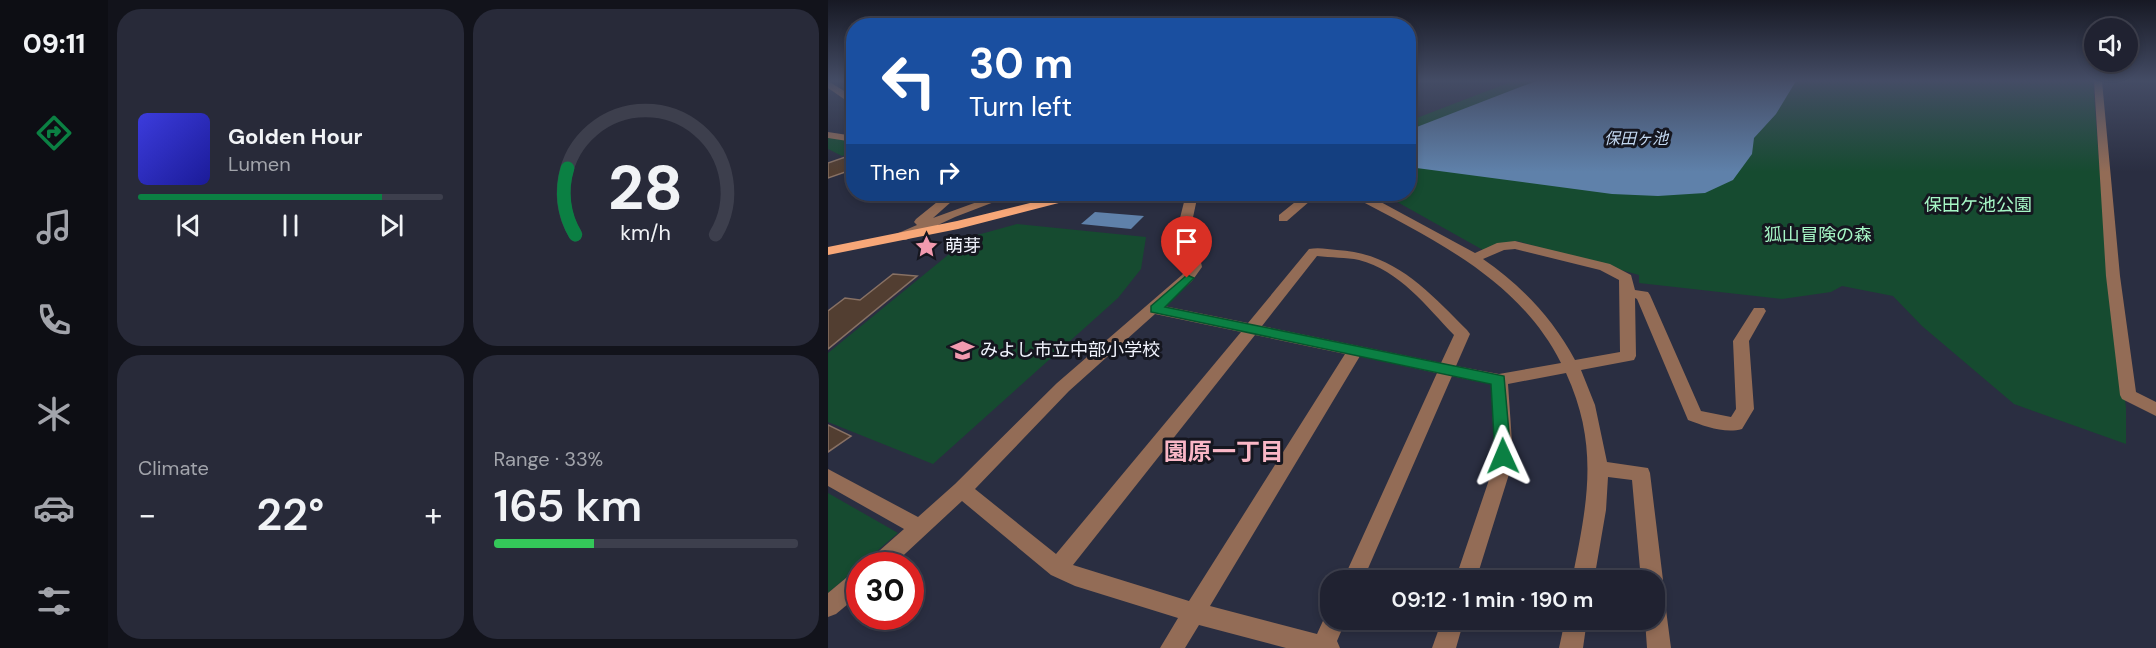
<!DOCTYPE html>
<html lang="en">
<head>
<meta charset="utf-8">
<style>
	:root { --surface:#202231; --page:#282a39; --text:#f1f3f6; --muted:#a2a4ab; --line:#3d3f4d; --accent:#0b8043 }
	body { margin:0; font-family:"DM Sans","Noto Sans JP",sans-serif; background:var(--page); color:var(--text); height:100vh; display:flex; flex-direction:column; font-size:22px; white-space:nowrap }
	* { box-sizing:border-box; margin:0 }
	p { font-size:20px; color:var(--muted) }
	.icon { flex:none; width:33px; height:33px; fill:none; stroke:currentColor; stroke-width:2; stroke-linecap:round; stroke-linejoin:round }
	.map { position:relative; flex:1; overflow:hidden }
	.drawer { display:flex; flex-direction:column; gap:9px; padding:9px; background:#12131b; width:720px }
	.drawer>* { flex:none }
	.banner { position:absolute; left:18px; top:18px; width:570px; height:183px; border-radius:24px; box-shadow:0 3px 9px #0003,0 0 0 2px var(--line); background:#1a4fa0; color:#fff; overflow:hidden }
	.tools { position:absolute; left:1256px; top:18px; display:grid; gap:12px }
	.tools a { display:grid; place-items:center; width:54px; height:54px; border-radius:50%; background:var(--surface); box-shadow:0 3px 9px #0003,0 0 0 2px var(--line); font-size:30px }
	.speed { position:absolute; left:18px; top:552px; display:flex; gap:12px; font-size:30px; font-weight:700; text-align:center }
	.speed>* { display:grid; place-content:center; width:78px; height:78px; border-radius:50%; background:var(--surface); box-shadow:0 3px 9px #0003,0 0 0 2px var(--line); line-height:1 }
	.speed .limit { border:9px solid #d22; background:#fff; color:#111 }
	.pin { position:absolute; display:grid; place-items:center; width:51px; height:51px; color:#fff; margin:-62px -26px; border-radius:50% 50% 50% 0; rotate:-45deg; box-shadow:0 0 6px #0007 }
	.pin .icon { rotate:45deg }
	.me { position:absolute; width:66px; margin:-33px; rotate:359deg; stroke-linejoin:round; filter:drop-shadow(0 0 4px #0008) }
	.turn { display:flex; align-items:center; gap:21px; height:126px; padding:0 24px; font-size:27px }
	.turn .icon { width:78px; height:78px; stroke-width:2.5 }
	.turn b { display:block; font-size:42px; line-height:51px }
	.then { display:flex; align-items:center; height:57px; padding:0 24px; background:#0003; gap:12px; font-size:22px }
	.big { font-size:45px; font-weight:600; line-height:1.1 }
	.drawer .card { flex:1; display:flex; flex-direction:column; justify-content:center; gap:9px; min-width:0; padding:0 21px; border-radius:24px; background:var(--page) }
	.drawer .dial { align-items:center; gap:0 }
	.dial svg { height:156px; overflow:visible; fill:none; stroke:var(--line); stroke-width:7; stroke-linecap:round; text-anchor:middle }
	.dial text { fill:var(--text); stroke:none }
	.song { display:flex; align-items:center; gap:18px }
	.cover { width:72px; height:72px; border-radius:9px; background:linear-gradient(135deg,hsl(240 70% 55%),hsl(240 70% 35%)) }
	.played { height:6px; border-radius:3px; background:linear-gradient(90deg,var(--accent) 80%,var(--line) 80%) }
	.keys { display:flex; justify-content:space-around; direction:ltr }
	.heat { display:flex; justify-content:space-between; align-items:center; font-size:33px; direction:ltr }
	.charge { height:9px; border-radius:4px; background:linear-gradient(90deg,#34c759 33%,var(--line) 0) }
	.drawer .tiles { flex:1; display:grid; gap:9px; grid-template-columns:repeat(2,1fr) }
	.trip { position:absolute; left:492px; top:570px; width:345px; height:60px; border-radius:24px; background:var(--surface); box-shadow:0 3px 9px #0003,0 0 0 2px var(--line); font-weight:600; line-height:60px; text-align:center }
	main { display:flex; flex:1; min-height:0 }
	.tabs { display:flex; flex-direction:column; width:108px; justify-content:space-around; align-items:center; background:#0d0e14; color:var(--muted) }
	.tabs .icon { width:42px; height:42px }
	.tabs .current { color:var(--accent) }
	.tabs b { font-size:27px; color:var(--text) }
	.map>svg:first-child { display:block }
</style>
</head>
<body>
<main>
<nav class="tabs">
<b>09:11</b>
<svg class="icon current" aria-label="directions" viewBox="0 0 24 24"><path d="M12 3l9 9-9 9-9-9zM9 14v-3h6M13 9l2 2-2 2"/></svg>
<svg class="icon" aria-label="music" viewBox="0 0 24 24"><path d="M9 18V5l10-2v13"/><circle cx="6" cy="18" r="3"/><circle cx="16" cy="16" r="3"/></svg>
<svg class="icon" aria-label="phone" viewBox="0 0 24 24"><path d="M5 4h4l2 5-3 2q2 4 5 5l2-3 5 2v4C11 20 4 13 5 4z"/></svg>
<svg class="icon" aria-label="climate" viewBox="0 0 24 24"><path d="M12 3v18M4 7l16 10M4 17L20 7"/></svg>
<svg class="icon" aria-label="car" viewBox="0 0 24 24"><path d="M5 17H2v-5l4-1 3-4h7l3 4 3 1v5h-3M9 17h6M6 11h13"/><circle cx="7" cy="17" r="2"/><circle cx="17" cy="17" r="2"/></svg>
<svg class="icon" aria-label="filters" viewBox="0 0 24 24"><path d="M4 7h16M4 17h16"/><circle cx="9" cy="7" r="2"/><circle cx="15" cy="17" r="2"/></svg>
</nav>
<section class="drawer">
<div class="tiles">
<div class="card">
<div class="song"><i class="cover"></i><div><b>Golden Hour</b><p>Lumen</p></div></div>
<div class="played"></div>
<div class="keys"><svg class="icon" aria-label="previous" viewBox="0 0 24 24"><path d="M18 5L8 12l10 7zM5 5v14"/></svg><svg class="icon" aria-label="pause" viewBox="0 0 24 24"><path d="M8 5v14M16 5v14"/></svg><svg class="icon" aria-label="next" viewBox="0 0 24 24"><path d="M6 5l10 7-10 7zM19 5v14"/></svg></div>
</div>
<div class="card dial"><svg viewBox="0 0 100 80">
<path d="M14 69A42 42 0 1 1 86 69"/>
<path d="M14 69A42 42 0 0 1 10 35" stroke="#0b8043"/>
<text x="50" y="56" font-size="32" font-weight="700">28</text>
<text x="50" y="72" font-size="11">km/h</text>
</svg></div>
<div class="card"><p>Climate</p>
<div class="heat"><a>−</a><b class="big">22°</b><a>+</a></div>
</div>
<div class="card"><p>Range · 33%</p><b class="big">165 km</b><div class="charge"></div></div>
</div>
</section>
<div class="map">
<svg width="1328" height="648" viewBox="0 0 1328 648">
	<rect width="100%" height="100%" fill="#2a2e41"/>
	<g fill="#164b30">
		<polygon points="685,81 1265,81 1274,201 1298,408 1298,444 1186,404 1094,326 1065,296 1014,286 1003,292 954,299 811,283 811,275 689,241 655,250 555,194 580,194 581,121"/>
		<polygon points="7,136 25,142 25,152 14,156 0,149 0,137"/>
		<polygon points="189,224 318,237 313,269 290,298 105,464 0,422 0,353 142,237"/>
		<polygon points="0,493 70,533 0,593"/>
	</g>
	<g fill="#5f81aa">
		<polygon points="708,81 968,81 948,114 926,138 924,154 905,180 877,193 830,196 784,194 581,167 581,130"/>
		<polygon points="267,212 316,216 303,229 253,224"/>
	</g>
	<g fill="#523e31" stroke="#887164" stroke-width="1.5">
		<polygon points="26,154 26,169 0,178 0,163"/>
		<polygon points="65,274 89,276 0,349 0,311 17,298 32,300"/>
		<polygon points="0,425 23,436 0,452"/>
	</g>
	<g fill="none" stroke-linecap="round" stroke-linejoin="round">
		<g fill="#936c56" fill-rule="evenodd">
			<polygon points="0,81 21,94 26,93 26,99 16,99 0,88"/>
			<polygon points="1266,81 1274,81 1292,276 1308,392 1328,402 1328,416 1294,399 1292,395 1278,276"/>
			<polygon points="0,132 26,136 26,142 0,138"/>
			<polygon points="119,194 132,194 105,218 171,194 187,194 127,217 78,240 68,240 67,237 68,234 89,225 86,222 88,219"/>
			<path d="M 358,194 L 370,194 L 364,222 L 374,267 L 364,281 L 336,306 L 420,323 L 481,249 C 490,247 500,249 509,250 C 567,253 601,292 639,330 L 642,334 L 628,366 L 671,374 L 733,363 C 690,278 605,240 526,197 L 524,194 L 538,194 L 647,253 L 669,243 L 687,241 L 782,264 L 803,275 L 807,290 L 820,292 L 822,295 L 873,411 L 903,417 L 908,409 L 905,341 L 926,308 L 936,308 L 938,311 L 921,341 L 926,409 L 914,429 C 897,434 876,426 860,420 L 809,299 L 807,298 L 808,356 L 806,360 L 753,370 L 767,405 L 779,462 L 820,468 L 822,473 L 835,580 L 832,587 L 826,589 L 826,580 L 813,580 L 804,480 L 780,477 L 778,510 L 766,580 L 744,580 C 759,504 772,447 738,373 L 680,384 L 684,442 L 682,471 L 648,580 L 627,580 L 664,471 L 666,442 L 663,384 L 624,376 L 535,580 L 515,580 L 609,373 L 532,356 L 382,606 L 489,634 L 499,612 L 502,611 L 502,620 L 518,620 L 509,641 L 512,648 L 458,648 L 371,625 L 357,648 L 332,648 L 350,618 L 247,586 L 223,575 L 134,501 L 64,566 L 39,566 L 42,559 L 76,529 L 0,486 L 0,469 L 90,517 L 127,484 L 229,383 L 354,275 L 360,267 L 351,222 ZM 687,249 L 772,270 L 791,280 L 792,352 L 747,360 C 725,319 694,286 655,259 L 676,250 ZM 489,256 C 503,258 518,257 531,260 C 571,270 599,307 626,335 L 613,363 L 434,326 ZM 327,314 L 413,332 L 228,554 L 147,489 L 241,391 ZM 427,335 L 517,354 L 361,601 L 245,565 Z"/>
			<polygon points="477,194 490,194 459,221 451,221 451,215"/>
			<polygon points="32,570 32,594 8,614 0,617 0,593 24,573"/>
			<polygon points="826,592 834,595 837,602 843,648 819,648 817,620 826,620"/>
			<polygon points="614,620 636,620 628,648 604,648"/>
			<polygon points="737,620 759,620 755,648 731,648"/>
		</g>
		<polygon fill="#f7a778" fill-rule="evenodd" points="238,194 256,194 254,197 130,229 0,255 0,247 129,221"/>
	</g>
	<linearGradient id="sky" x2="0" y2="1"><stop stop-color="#171924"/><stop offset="0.47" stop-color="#444c65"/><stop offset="1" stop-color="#444c65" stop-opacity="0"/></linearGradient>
	<rect width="1328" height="172" fill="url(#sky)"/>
	<polygon fill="#0b8043" stroke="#07532c" stroke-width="1.5" points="359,275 366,278 337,307 676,376 683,456 681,461 669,461 667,456 663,384 323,312 323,306"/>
	<defs>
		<symbol id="sight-bare" viewBox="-9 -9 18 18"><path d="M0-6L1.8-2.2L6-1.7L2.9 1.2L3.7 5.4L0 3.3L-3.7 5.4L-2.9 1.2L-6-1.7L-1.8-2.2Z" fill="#f29aaf" stroke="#15161f" stroke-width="2.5" paint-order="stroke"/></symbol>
		<symbol id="school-bare" viewBox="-9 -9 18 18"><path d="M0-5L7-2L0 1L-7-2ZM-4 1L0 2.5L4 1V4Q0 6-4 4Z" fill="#f29aaf" stroke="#15161f" stroke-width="2.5" paint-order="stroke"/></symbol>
	</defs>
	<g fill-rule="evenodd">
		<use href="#sight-bare" x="82" y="230" width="33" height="33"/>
		<use href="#school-bare" x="118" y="334" width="33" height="33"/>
	</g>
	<g text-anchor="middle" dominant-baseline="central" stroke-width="6" stroke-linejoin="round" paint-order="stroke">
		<g font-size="16" font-style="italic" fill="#c5daf3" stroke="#15161f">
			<text x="808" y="138">保田ヶ池</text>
		</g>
		<g font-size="18" fill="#a6f7c6" stroke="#15161f">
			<text x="1150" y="205">保田ケ池公園</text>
			<text x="990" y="235">狐山冒険の森</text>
		</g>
		<g font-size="18" fill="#f2f4fe" stroke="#15161f" text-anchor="start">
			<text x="117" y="246">萌芽</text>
			<text x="152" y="350">みよし市立中部小学校</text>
		</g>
		<g font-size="24" font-weight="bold" fill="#fab7c6" stroke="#15161f">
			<text x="396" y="451">園原一丁目</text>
		</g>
	</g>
</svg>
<div class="tools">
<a><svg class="icon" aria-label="sound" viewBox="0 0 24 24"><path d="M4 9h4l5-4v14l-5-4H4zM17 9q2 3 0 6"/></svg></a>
</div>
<div class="speed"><div class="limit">30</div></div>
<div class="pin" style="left:359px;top:278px;background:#d93025"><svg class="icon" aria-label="arrive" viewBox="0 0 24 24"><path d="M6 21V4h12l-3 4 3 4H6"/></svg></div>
<svg class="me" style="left:675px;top:456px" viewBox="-20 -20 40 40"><path d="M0-17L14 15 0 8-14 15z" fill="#0b8043" stroke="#fff" stroke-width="4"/></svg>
<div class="trip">09:12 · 1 min · 190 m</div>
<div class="banner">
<div class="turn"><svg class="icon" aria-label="left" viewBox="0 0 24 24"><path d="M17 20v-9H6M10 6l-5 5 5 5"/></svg><div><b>30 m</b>Turn left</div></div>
<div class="then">Then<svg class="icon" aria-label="right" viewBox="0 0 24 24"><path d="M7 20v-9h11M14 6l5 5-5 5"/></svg></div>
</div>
</div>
</main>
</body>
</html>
